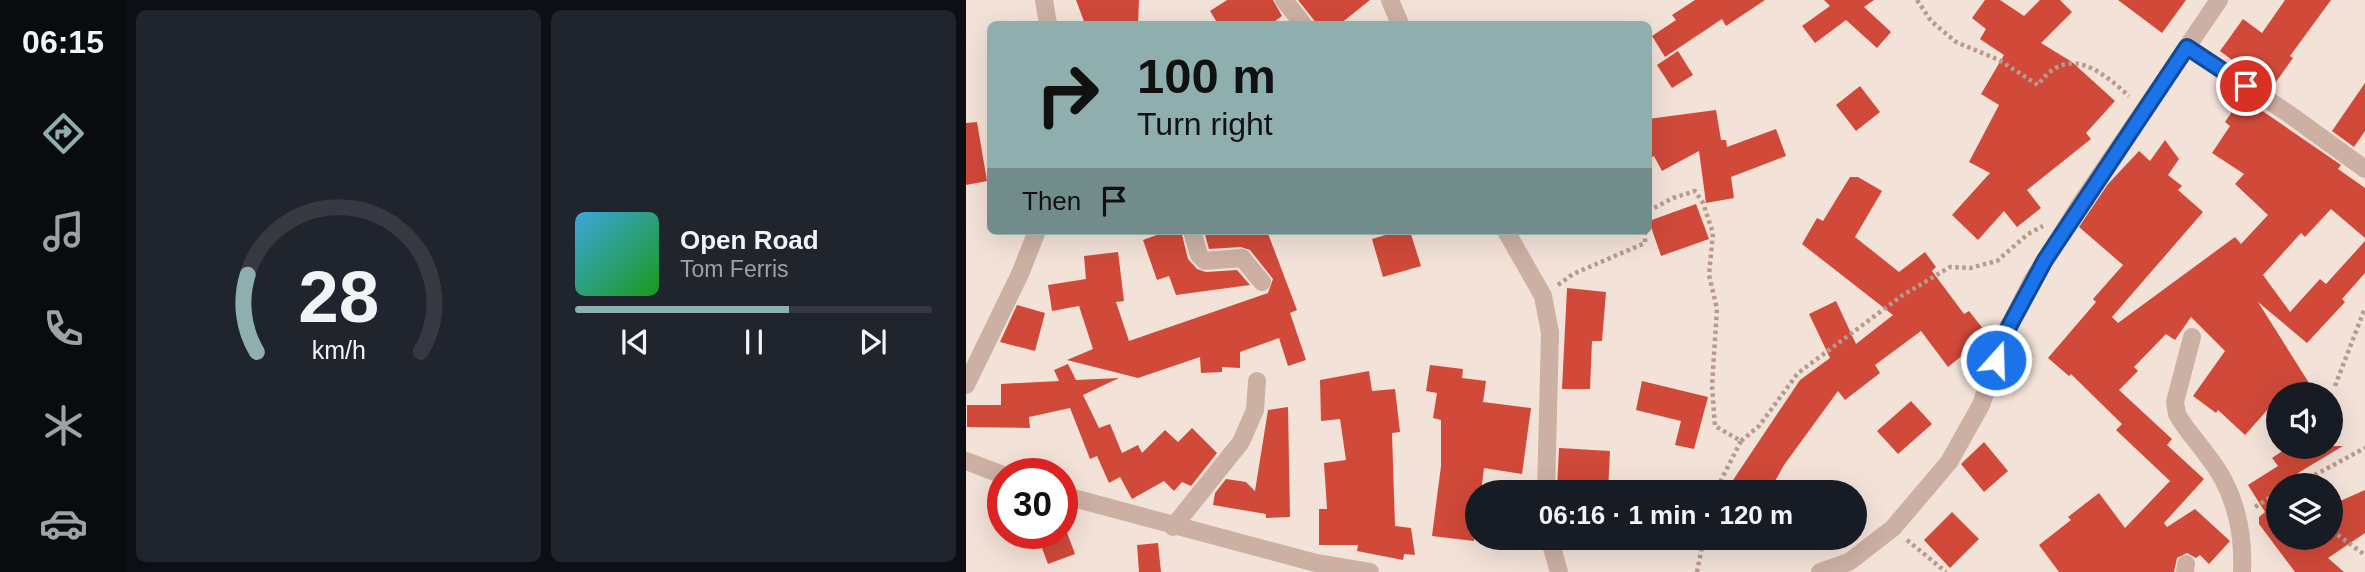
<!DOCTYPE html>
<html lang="en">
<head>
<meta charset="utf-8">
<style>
	:root { --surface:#171b24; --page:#20242c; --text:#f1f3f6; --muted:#9ea1a6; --line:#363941; --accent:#8fafae }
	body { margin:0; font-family:Helvetica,sans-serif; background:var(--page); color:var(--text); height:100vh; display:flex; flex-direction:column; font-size:26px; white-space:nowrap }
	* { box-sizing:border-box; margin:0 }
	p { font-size:23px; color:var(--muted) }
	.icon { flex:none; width:38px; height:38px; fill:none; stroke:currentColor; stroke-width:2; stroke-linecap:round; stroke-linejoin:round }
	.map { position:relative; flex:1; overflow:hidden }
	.sheet { display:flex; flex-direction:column; gap:10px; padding:10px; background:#0d0f14; width:840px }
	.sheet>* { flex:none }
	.hud { position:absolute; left:21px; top:21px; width:665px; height:214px; border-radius:10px; box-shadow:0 7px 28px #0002; background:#8fafae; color:#111; overflow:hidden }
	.tools { position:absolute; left:1300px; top:382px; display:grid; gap:14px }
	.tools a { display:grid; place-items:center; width:77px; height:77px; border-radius:50%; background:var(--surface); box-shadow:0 7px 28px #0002; font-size:35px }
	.speed { position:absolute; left:21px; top:458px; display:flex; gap:14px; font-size:35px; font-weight:700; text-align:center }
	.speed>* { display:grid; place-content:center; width:91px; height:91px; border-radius:50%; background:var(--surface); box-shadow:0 7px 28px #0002; line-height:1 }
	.speed .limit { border:10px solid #d22; background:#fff; color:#111 }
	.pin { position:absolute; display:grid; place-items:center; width:60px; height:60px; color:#fff; margin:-30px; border:4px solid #fff; border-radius:50%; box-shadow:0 2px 7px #0007 }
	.me { position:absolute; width:77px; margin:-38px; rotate:20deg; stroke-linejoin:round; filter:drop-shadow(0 0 5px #0008) }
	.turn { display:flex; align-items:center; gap:24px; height:147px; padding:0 35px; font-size:32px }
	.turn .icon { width:91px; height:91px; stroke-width:2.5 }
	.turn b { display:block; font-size:49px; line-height:60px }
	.then { display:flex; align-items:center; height:66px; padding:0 35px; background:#0003; gap:14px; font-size:26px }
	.sheet .card { flex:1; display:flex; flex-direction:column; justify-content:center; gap:10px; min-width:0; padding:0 24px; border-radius:10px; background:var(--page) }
	.sheet .dial { align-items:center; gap:0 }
	.dial svg { height:182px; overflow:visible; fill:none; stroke:var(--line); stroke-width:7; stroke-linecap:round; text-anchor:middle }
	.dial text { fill:var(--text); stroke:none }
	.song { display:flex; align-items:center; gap:21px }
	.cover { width:84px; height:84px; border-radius:10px; background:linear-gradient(135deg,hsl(200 70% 55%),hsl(120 70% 35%)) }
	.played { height:7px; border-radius:4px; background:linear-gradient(90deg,var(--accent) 60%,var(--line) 60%) }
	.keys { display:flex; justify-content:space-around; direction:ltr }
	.sheet .tiles { flex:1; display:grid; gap:10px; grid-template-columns:repeat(2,1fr) }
	.trip { position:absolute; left:499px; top:480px; width:402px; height:70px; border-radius:35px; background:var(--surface); box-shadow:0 7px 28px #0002; font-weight:800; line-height:70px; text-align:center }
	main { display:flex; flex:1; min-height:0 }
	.tabs { display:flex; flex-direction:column; width:126px; justify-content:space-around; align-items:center; background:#090b0e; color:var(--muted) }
	.tabs .icon { width:49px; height:49px }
	.tabs .active { color:var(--accent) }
	.tabs b { font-size:32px; color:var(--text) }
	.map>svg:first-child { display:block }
</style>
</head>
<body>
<main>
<nav class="tabs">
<b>06:15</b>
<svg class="icon active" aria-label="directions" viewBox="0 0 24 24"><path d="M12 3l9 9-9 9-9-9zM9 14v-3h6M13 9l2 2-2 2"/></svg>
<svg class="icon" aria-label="music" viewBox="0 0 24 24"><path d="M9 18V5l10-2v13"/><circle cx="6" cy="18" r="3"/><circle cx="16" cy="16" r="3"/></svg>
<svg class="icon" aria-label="phone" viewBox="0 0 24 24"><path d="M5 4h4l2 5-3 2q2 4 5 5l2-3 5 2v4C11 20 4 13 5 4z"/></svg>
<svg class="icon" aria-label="climate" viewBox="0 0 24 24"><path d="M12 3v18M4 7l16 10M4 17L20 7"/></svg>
<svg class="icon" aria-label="car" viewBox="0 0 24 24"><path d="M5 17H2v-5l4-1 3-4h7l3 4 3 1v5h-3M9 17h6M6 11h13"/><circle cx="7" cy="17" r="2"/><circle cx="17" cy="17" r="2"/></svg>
</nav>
<section class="sheet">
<div class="tiles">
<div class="card dial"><svg viewBox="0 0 100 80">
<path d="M14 69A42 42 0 1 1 86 69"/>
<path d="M14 69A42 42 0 0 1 10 35" stroke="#8fafae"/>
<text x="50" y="56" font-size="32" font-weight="700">28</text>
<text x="50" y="72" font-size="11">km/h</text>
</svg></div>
<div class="card">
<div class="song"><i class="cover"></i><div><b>Open Road</b><p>Tom Ferris</p></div></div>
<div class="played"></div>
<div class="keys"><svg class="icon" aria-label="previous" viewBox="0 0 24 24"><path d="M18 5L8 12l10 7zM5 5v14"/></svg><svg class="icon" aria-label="pause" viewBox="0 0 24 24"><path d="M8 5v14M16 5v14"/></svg><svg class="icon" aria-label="next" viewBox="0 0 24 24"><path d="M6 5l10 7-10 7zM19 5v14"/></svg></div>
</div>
</div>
</section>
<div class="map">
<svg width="1399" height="572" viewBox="0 0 1399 572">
	<rect width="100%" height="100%" fill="#f3e2d8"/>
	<g fill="#d04939">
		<polygon points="110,0 173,0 172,24 119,24"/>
		<polygon points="261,0 307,0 316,16 305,24 252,24 244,11"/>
		<polygon points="332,0 404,0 374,24 351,24"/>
		<polygon points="729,0 799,0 760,26 756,19 699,57 686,36 710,20 706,15"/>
		<polygon points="858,0 908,0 898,7 925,32 911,48 880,20 849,43 836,26 864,6"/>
		<polygon points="1019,0 1034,0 1058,16 1074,0 1094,0 1106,12 1075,43 1106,62 1149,101 1120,133 1125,139 1061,190 1075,208 1051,227 1038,211 1012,240 986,215 1024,173 1003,162 1033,105 1015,94 1038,55 1014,39 1020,29 1006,18"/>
		<polygon points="1152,0 1220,0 1196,33"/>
		<polygon points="1319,0 1365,0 1324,56 1327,58 1305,89 1254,51 1277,19 1296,33"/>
		<polygon points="712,51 727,75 706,88 691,65"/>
		<polygon points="1399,83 1399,131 1388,147 1366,131"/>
		<polygon points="894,86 914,112 890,131 870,105"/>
		<polygon points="1276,97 1375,165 1372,169 1399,188 1399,238 1365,209 1339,237 1335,233 1297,275 1324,312 1354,279 1360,284 1399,241 1399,273 1376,299 1379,302 1341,343 1292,302 1350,394 1312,394 1312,398 1279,435 1252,410 1250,413 1227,396 1259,351 1225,317 1209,340 1200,334 1168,367 1172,371 1153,390 1206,439 1201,445 1238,479 1198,523 1201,527 1229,509 1264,541 1243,564 1234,555 1230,558 1221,553 1211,558 1208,572 1093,572 1073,545 1105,520 1102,517 1133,493 1159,528 1204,481 1150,430 1156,424 1105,374 1103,376 1082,358 1130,302 1127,299 1157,265 1113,227 1142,184 1173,151 1184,161 1199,140 1213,159 1202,175 1216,186 1212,190 1237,212 1146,317 1152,323 1269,237 1275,244 1302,215 1269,184 1278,174 1246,153 1264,126 1259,122"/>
		<polygon points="750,110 755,140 760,140 761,147 810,129 820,156 765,177 768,198 740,203 733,151 696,171 688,156 682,159 682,119"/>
		<polygon points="11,122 21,181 0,185 0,123"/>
		<polygon points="884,177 892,177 916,191 889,237 933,272 959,252 970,267 966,271 998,314 1003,311 1022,335 982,367 955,331 909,365 914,373 879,400 872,391 818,465 803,492 759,492 834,380 864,358 843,314 870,301 890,344 927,315 836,244 851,218 857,221"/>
		<polygon points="730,204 743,239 695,256 683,221"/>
		<polygon points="202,231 215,231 222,259 231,269 240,272 271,270 284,285 210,295 203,276 191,280 177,240"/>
		<polygon points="238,231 301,231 331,310 324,313 340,360 322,366 313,338 274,352 274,368 256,367 256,372 235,373 234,357 172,378 101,360 127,349 113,306 86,311 82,285 120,279 118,256 152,252 158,301 150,302 163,341 302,293 307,279 284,250 275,247 243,249"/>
		<polygon points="433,231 444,231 455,266 417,277 406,239"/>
		<polygon points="601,288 640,292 636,341 626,341 624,389 596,389"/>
		<polygon points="51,305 79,313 69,351 34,342"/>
		<polygon points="102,364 110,380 153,378 117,395 133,428 144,424 156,453 172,445 176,453 199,430 212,442 226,428 251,453 225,486 216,482 208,491 198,481 166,499 154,477 143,483 131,456 124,459 104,408 63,417 64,428 1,427 1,405 35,405 35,384 93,381 88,370"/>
		<polygon points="464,365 497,369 496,378 520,381 517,402 565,408 556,474 518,468 515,492 511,492 508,541 466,536 475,466 475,420 467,418 471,393 460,391"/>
		<polygon points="403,371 406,391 429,389 434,432 426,433 429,526 445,528 449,555 438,554 437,560 391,551 392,545 353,545 353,509 361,509 358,463 380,460 374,419 355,421 354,380"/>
		<polygon points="676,381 742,397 728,449 709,445 715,421 670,410"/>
		<polygon points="945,401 966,424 932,454 911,431"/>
		<polygon points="322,407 324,517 300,518 300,514 247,505 249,493 260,479 280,482 289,491 302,410"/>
		<polygon points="1018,442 1042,471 1018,492 995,464"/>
		<polygon points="1324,446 1377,446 1312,485 1312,537 1365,537 1365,505 1399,490 1399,533 1362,558 1378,572 1329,572 1293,524 1293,517 1299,512 1282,485 1312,466 1306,458"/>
		<polygon points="593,448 644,451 642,492 591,489"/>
		<polygon points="986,512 1013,539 984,568 958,540"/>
		<polygon points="100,530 109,554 82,564 73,540"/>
		<polygon points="192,543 195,572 173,572 171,545"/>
	</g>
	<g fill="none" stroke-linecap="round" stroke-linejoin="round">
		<g stroke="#b89a8d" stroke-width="4.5" stroke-dasharray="3.5 3.5" stroke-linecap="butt">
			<path d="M 951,0 L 965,21 L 990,42 L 1033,60 L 1072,85 C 1102,43 1135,71 1163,96"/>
			<polyline points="682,211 707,198 729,191 737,203 747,233 743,275 751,309 746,386 749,426 775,441 749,492"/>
			<polyline points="592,285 607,274 679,243 679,231"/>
			<polyline points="1369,386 1399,308"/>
			<polyline points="775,441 793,426 832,373 937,295 984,267 1004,268 1031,261 1062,234 1077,226"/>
			<polyline points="1350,475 1353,485"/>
			<polyline points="1330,485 1399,448"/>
			<polyline points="1289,507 1312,493"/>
			<polyline points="1365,523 1369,533 1399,555"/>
			<polyline points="941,540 980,572"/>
			<polyline points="731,572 738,537"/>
		</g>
		<g stroke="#ccb0a3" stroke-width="18">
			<polyline points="78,0 82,24"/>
			<polyline points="318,0 337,24"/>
			<polyline points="424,0 434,24"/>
			<polyline points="1221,47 1323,114 1399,169"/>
			<polyline points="226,231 233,255 239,261 276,258 296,282"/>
			<polyline points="540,231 577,296 584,333 580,492"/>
			<path d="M 1226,337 L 1209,402 L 1211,414 C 1219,429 1230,440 1240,454 C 1268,488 1278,528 1276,572"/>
			<polyline points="0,385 54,274 71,231"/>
			<polyline points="0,461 37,475"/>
			<polyline points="96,495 350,563 404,572"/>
			<polyline points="207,527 275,442 289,410 291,381"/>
			<polyline points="583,537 593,572"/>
			<polyline points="854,572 883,562 927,528 983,462 1015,405 1039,334 1066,281 1115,203 1253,0"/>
			<polyline points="1219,572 1220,564"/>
		</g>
	</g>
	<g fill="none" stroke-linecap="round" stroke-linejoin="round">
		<defs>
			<polyline id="route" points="1030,360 1039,334 1079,260 1221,47 1280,86"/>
		</defs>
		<use href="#route" stroke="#114b97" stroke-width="18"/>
		<use href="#route" stroke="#1a73e8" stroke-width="12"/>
	</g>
</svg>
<div class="tools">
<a><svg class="icon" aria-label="sound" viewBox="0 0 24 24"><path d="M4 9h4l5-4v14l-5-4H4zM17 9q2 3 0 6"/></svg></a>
<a><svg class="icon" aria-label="layers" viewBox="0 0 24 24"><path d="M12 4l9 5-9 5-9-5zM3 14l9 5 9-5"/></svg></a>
</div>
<div class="speed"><div class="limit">30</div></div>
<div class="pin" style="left:1280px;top:86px;background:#d93025"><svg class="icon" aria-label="arrive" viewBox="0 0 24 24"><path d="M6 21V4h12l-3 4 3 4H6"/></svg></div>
<svg class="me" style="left:1030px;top:360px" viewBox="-20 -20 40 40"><circle r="17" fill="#1a73e8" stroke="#fff" stroke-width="3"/><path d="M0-11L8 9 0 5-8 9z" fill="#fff"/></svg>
<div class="trip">06:16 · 1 min · 120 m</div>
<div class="hud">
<div class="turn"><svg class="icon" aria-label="right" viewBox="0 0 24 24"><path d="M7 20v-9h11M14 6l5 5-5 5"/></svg><div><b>100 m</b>Turn right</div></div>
<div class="then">Then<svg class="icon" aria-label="arrive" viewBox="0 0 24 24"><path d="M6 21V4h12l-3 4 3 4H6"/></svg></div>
</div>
</div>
</main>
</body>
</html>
